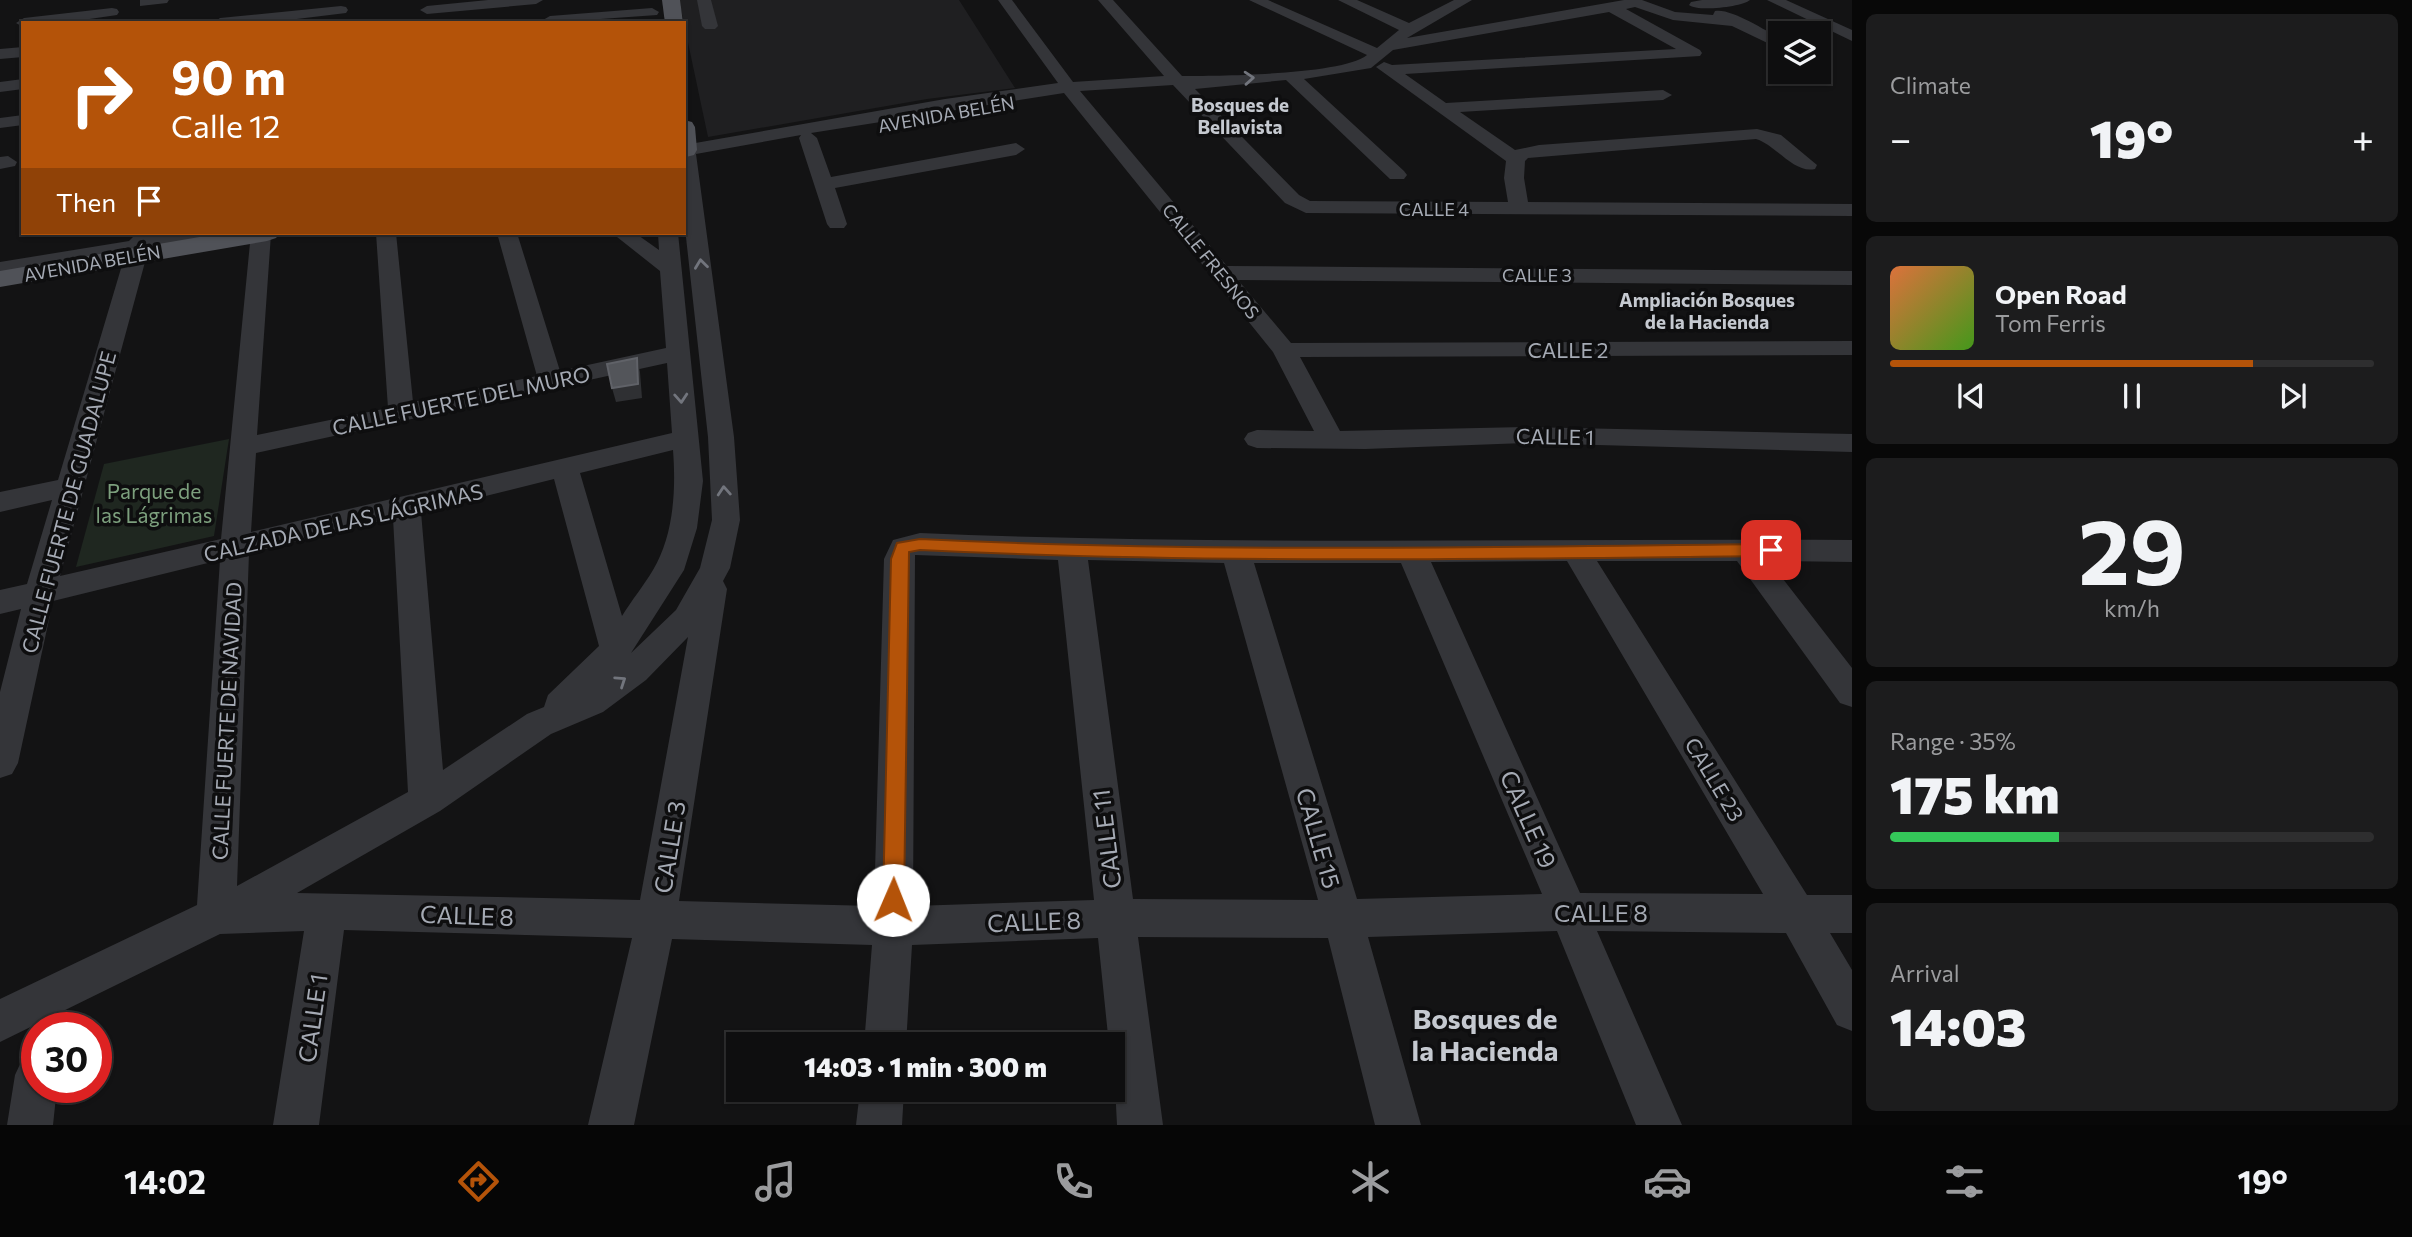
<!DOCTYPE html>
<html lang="en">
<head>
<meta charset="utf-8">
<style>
	:root { --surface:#0e0e0f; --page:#1c1c1d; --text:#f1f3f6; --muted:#9b9c9e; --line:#2e2e2f; --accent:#b45309 }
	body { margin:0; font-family:Commissioner,sans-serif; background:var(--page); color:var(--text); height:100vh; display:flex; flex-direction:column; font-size:26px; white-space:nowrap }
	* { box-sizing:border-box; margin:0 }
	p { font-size:23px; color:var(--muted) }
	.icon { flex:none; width:38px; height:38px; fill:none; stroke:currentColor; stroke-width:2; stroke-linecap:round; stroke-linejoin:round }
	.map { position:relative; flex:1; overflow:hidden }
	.drawer { display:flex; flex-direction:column; gap:14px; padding:14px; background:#080808; width:560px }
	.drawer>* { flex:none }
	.banner { position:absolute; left:21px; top:21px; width:665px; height:214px; border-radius:0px; box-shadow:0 2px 5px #0004,0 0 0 2px var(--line); background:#b45309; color:#fff; overflow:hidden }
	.buttons { position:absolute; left:1768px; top:21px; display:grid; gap:14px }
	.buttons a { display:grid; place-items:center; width:63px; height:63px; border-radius:0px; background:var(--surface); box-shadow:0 2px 5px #0004,0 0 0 2px var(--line); font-size:35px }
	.speed { position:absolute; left:21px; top:1012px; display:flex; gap:14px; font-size:35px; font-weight:700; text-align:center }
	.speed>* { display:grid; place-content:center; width:91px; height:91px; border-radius:50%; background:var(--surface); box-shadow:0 2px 5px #0004,0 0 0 2px var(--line); line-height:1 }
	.speed .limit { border:10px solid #d22; background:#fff; color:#111 }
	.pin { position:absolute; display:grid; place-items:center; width:60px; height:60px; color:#fff; margin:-30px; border-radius:14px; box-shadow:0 4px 10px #0006 }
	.me { position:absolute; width:77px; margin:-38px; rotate:1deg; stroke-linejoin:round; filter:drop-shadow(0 0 5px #0008) }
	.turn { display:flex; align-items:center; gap:24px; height:147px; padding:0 35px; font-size:32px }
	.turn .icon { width:91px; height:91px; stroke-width:2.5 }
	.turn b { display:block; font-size:49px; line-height:60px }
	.then { display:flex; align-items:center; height:66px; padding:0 35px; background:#0003; gap:14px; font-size:26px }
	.big { font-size:52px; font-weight:800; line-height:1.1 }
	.drawer .tile { flex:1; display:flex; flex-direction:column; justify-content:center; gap:10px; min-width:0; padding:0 24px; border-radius:10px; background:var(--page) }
	.drawer .dial { align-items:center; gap:0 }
	.dial b { font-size:91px; line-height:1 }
	.song { display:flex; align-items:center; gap:21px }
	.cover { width:84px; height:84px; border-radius:10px; background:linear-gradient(135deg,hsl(20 70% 55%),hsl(100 70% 35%)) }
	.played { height:7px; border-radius:4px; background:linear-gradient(90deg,var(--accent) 75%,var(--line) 75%) }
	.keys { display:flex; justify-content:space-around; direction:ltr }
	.heat { display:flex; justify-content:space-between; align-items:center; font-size:38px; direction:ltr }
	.charge { height:10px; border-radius:5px; background:linear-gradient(90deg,#34c759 35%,var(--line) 0) }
	.trip { position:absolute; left:726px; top:1032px; width:399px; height:70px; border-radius:0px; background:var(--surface); box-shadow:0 2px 5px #0004,0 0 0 2px var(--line); font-weight:800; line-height:70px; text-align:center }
	.menu { display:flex; height:112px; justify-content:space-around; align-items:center; background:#060606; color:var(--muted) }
	.menu .icon { width:49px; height:49px }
	.menu .selected { color:var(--accent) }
	.menu b { font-size:32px; color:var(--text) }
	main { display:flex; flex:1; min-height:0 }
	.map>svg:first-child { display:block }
</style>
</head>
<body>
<main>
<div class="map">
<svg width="1852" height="1125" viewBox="0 0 1852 1125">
	<rect width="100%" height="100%" fill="#131314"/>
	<polygon fill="#1f1f21" points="679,0 959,0 1015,88 927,99 708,137"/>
	<polygon fill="#1f2720" points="229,439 214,536 76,567 104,464"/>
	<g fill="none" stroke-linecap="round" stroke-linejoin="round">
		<g fill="#343539" fill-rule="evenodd">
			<polygon points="140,0 169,0 167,3 140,6"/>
			<polygon points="488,0 543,0 536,4 427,14 420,10 427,6"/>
			<polygon points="697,0 711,0 718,26 715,29 705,29 702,26"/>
			<path d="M 998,0 L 1012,0 L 1073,82 L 1164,76 L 1098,0 L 1113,0 L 1182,76 C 1217,76 1343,75 1367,55 L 1249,0 L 1268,0 L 1377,48 L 1399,30 L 1338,0 L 1357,0 L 1409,23 L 1454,0 L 1472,0 L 1407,38 L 1624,0 L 1642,0 L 1675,12 L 1713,15 L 1715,11 C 1731,8 1764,30 1780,38 L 1780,49 L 1732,26 L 1673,20 L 1635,7 L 1626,9 L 1700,50 L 1702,53 L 1700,56 L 1405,74 L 1446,103 L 1663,90 L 1672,95 L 1663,100 L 1460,112 L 1515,150 L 1539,145 L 1757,129 L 1781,135 L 1817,165 L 1815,169 C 1794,174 1776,145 1756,139 L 1528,158 L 1525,161 L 1524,178 L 1528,202 L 1852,204 L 1852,216 L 1306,213 L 1285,203 L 1173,85 L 1080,91 L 1227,266 L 1852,271 L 1852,285 L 1238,280 L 1291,343 L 1852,341 L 1852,355 L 1300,357 L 1340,431 L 1525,427 L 1852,434 L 1852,452 L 1525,443 L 1365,449 L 1257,448 L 1248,445 L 1244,439 L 1248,433 L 1257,430 L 1314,431 L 1273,352 L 1064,93 L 811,133 L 817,138 L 831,177 L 1016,143 L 1025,149 L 1016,155 L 835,188 L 847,224 L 844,228 L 830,228 L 827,224 L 799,138 L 801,135 L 696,154 L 734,437 L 740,520 L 730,568 L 723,581 L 727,589 L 679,901 L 874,906 L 884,559 L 893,540 L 920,533 C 1231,546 1542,538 1852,540 L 1852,562 L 1769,561 L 1852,668 L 1852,707 L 1840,703 L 1737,561 L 1597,561 L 1807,895 L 1852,895 L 1852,933 L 1830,933 L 1852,970 L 1852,1031 L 1837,1025 L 1786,933 L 1597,931 L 1682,1125 L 1636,1125 L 1557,931 L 1368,937 L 1421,1125 L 1375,1125 L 1328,938 L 1138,937 L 1163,1125 L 1117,1125 L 1113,1045 L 1109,1045 L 1098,938 L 912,945 L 906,1045 L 864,1045 L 872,945 L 672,939 L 634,1125 L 588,1125 L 632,938 L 344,930 L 319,1125 L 273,1125 L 304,931 L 220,934 L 0,1042 L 0,999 L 197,905 L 220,560 L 53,601 L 18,763 L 12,774 L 0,778 L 0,692 L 21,609 L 0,614 L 0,590 L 27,584 L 52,500 L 0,512 L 0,492 L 58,480 L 125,255 L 0,276 L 0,262 L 129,241 L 133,237 L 227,233 L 224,237 L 217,239 L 148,251 L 60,576 L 221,539 L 251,233 L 271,234 L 257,435 L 388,408 L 376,233 L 396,233 L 413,402 L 537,376 L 497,233 L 517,233 L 560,371 L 666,348 L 660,271 L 612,233 L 635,233 L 659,250 L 658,233 L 678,233 L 703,481 L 697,528 L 684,570 L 631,653 L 676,610 L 700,568 L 712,520 L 708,437 L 684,219 L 684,145 L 945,99 L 1058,83 ZM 1609,12 L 1676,49 L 1392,65 L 1384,62 L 1376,67 L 1506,161 L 1504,178 L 1508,202 L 1310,201 L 1299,195 L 1195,89 L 1286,80 L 1390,179 L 1404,179 L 1407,175 L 1404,171 L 1304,79 L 1371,68 L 1393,50 ZM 667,363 L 672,433 L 251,532 L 256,453 ZM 673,450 C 676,489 674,535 653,570 C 644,585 632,600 622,616 L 580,473 ZM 554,479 L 599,646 L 548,695 L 544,707 L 527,714 L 443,770 L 421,512 ZM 393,518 L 408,792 L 237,886 L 249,553 ZM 915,555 L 1058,560 L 1094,900 L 913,906 ZM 1088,560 L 1224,563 L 1318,900 L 1133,899 ZM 1567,561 L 1763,894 L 1580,893 L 1431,562 ZM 1254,563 L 1401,563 L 1542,894 L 1357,899 ZM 688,637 L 640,900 L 297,893 L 440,811 L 551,734 L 603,712 L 646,680 Z"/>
			<path d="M 1702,0 L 1750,0 C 1742,7 1697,12 1689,5 L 1691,2 Z"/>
			<polygon points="1767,0 1786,0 1852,30 1852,41"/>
			<polygon points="341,6 346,7 348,10 346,13 264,23 213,23 220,18"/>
			<polygon points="112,8 117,9 119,12 117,15 62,23 23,23 23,27 16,23 24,18"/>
			<polygon points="652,8 659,12 657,15 544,23 543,20 550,16"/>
			<polygon points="23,47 23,57 0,59 0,49"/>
			<polygon points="23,79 23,89 0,92 0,82"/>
			<polygon points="23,115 23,125 0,128 0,118"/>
			<polygon points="8,156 17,162 15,166 0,169 0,157"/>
			<polygon points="37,1053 37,1087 57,1087 53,1125 7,1125 15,1075 22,1060"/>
			<polygon points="860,1090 904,1090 902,1125 856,1125"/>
		</g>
		<g fill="#505258" fill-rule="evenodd">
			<polygon points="662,0 680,0 683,23 665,23"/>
			<polygon points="684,120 692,122 695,127 697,150 694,155 686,157"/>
			<polygon points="223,233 280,233 276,238 267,241 0,287 0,271"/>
		</g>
	</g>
	<polygon fill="#2f3033" points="637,358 640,372 642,398 616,402 612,388"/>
	<polygon fill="#53555a" stroke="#606268" stroke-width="2" points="637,358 638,384 612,388 607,364"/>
	<defs><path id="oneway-chevron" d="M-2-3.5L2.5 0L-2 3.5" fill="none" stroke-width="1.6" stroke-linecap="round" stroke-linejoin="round" transform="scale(1.75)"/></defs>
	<g stroke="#72757d">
		<use href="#oneway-chevron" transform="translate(1249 78) rotate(-4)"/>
		<use href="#oneway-chevron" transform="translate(701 264) rotate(-97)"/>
		<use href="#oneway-chevron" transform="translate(681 398) rotate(86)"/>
		<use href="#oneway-chevron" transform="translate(724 491) rotate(-94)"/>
		<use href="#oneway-chevron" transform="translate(621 681) rotate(-34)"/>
	</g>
	<path fill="#b45309" stroke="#753606" stroke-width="2" d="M 920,539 C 1204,553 1487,547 1771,544 L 1779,550 L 1771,556 C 1487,559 1204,564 920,550 L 909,552 L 904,900 L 901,907 L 893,909 L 886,907 L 883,900 L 891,559 L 897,543 Z"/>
	<g text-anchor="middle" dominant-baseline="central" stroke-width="7" stroke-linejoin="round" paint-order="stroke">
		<g font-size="18" fill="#a5aab4" stroke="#0e0e0f">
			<text transform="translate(946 114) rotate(-10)">AVENIDA BELÉN</text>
			<text x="1434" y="209">CALLE 4</text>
			<text transform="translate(1211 261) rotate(51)">CALLE FRESNOS</text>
			<text transform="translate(92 263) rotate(-10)">AVENIDA BELÉN</text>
			<text x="1537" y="275">CALLE 3</text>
		</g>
		<g font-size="19" font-weight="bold" fill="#c5c9d0" stroke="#0e0e0f">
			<text x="1240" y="104">Bosques de<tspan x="1240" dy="22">Bellavista</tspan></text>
			<text x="1707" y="299">Ampliación Bosques<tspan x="1707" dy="22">de la Hacienda</tspan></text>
		</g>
		<g font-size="21" fill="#a5aab4" stroke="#0e0e0f">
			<text x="1568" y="349">CALLE 2</text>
			<text transform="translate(461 400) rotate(-12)">CALLE FUERTE DEL MURO</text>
			<text transform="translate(1555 436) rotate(1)">CALLE 1</text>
			<text transform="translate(68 502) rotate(-75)">CALLE FUERTE DE GUADALUPE</text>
			<text transform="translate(343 522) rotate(-13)">CALZADA DE LAS LÁGRIMAS</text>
			<text transform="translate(226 721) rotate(-87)">CALLE FUERTE DE NAVIDAD</text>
			<text transform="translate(1715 779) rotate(59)">CALLE 23</text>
		</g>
		<g font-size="21" fill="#7c9f7d" stroke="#0e0e0f">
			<text x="154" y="490">Parque de<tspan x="154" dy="24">las Lágrimas</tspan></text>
		</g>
		<g font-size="24" fill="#a5aab4" stroke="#0e0e0f">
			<text transform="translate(1529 819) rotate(66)">CALLE 19</text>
			<text transform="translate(1319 838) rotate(74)">CALLE 15</text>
			<text transform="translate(1106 839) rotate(-97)">CALLE 11</text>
			<text transform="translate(669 847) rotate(-81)">CALLE 3</text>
			<text x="1601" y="912">CALLE 8</text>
			<text transform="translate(467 915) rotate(2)">CALLE 8</text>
			<text transform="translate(1034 921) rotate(-2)">CALLE 8</text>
			<text transform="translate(312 1018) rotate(-82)">CALLE 1</text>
		</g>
		<g font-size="28" font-weight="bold" fill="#c5c9d0" stroke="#0e0e0f">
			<text x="1485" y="1018">Bosques de<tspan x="1485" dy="32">la Hacienda</tspan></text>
		</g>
	</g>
</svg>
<div class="buttons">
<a><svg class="icon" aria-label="layers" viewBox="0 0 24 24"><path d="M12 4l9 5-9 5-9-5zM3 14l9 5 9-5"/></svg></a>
</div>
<div class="speed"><div class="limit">30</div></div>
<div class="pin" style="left:1771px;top:550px;background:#d93025"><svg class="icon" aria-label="arrive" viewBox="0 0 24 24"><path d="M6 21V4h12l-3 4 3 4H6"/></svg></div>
<svg class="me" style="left:893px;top:900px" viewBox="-20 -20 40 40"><circle r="19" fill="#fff"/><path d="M0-13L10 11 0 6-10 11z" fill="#b45309"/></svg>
<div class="trip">14:03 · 1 min · 300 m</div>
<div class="banner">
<div class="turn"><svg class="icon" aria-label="right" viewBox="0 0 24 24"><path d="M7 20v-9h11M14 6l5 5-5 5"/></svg><div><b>90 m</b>Calle 12</div></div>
<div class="then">Then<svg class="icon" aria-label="arrive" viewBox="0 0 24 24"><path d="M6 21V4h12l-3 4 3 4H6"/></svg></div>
</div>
</div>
<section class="drawer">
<div class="tile"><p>Climate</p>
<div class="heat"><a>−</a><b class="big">19°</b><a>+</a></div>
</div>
<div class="tile">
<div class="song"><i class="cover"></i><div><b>Open Road</b><p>Tom Ferris</p></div></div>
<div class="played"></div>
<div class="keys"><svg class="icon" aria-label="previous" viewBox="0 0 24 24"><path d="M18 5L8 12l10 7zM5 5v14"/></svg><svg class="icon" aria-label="pause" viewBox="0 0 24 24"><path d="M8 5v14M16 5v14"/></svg><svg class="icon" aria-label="next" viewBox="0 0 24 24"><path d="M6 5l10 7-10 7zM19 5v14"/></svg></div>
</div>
<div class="tile dial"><b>29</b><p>km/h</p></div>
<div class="tile"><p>Range · 35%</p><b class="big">175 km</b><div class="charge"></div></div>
<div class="tile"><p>Arrival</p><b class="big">14:03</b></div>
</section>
</main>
<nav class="menu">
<b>14:02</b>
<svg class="icon selected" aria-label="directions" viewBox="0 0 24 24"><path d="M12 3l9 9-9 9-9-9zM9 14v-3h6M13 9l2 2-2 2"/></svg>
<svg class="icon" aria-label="music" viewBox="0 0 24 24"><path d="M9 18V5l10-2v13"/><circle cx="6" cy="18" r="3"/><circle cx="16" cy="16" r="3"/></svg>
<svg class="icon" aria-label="phone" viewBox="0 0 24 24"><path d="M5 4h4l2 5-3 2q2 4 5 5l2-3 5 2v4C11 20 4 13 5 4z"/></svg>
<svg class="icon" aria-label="climate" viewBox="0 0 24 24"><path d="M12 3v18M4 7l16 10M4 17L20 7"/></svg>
<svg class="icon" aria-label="car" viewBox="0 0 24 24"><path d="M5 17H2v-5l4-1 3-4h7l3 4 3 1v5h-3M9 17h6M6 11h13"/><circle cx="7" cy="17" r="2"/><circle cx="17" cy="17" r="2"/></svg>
<svg class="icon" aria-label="filters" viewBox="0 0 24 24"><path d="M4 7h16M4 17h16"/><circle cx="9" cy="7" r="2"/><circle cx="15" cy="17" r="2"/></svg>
<b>19°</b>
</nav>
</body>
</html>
